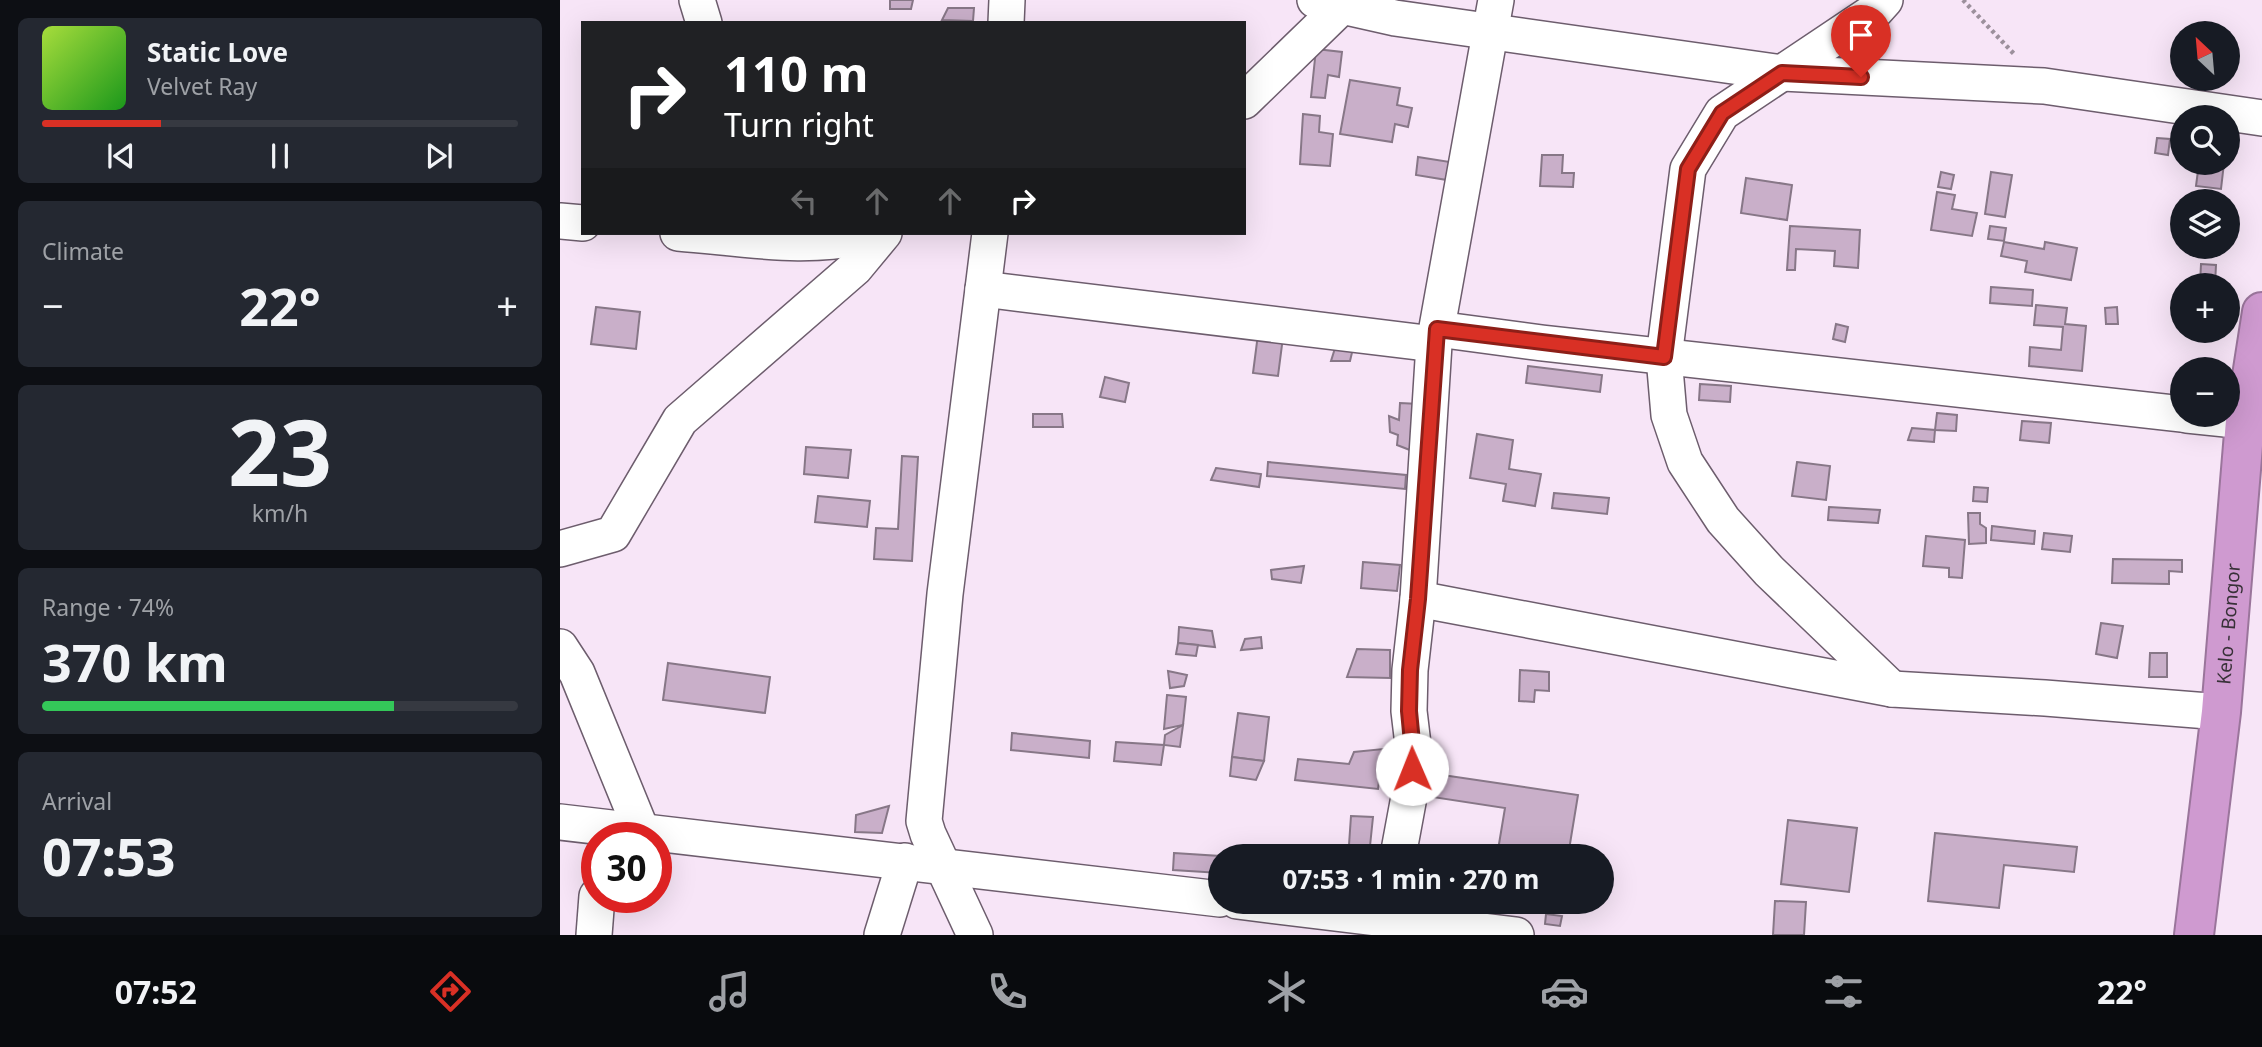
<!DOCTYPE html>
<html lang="en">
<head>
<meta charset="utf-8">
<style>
	:root { --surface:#171b24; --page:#242831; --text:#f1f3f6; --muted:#9ea1a6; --line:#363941; --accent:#d93025 }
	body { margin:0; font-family:"Noto Sans",sans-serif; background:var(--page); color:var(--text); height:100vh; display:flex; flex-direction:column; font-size:26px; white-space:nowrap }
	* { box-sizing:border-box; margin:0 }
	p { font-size:23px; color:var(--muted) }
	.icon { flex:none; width:38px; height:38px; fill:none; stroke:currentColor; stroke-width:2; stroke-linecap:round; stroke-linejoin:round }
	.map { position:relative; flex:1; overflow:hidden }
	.details { display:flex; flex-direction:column; gap:18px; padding:18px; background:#0d0f14; width:560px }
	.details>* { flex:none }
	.top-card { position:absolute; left:21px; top:21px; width:665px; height:214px; border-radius:0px; box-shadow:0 7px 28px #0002; background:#202124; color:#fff; overflow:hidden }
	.needle { width:46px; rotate:334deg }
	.tools { position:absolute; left:1610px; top:21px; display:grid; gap:14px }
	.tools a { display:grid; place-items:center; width:70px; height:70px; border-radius:50%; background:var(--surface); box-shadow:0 7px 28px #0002; font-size:35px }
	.speed { position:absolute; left:21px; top:822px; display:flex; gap:14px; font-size:35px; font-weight:700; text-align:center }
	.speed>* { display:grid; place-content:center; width:91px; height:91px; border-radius:50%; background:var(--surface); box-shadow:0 7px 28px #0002; line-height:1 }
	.speed .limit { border:10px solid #d22; background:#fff; color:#111 }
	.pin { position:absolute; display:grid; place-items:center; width:60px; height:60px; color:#fff; margin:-72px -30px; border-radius:50% 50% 50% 0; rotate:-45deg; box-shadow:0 0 7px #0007 }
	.pin .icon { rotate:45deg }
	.me { position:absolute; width:77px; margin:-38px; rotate:359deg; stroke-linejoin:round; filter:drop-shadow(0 0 5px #0008) }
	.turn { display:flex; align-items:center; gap:24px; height:147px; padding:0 28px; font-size:32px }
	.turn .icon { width:91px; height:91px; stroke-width:2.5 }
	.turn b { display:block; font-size:49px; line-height:60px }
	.lanes { display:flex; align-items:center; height:66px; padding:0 28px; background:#0003; justify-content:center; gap:35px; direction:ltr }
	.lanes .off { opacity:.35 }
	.big { font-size:52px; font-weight:700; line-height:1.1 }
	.details .widget { flex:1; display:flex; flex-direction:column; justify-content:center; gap:10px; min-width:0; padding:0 24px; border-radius:10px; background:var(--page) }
	.details .dial { align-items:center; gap:0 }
	.dial b { font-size:91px; line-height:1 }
	.song { display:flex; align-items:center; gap:21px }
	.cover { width:84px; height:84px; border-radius:10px; background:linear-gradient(135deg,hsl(80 70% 55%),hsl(120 70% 35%)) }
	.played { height:7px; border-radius:4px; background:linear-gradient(90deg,var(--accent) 25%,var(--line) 25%) }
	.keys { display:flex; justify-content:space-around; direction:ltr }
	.heat { display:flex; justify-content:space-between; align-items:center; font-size:38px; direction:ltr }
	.charge { height:10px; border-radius:5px; background:linear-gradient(90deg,#34c759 74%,var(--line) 0) }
	.trip { position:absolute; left:648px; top:844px; width:406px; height:70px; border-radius:35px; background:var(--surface); box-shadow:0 7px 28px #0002; font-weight:700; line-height:70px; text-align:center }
	.dock { display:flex; height:112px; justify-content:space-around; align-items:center; background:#090b0e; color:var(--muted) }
	.dock .icon { width:49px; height:49px }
	.dock .current { color:var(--accent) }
	.dock b { font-size:32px; color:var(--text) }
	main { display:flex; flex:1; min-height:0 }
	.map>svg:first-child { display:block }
</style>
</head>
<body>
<main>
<section class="details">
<div class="widget">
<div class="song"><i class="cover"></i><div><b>Static Love</b><p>Velvet Ray</p></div></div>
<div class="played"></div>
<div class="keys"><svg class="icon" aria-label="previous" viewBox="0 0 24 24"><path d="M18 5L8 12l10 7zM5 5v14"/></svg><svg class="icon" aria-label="pause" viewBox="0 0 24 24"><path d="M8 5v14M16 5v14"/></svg><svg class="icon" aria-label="next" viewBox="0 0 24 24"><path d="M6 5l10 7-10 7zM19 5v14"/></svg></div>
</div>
<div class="widget"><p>Climate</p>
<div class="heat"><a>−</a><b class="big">22°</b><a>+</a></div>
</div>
<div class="widget dial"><b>23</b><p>km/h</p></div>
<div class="widget"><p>Range · 74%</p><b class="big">370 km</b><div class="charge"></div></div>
<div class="widget"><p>Arrival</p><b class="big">07:53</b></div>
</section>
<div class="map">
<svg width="1702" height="935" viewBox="0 0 1702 935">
	<rect width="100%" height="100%" fill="#f7e5f7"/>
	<g fill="#c9afc9" stroke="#877787" stroke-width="2">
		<polygon points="330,0 353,0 351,9 330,9"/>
		<polygon points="388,8 414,8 413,21 382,20"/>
		<polygon points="756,49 782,52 779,77 768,75 765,98 751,97"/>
		<polygon points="790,80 840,88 837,105 852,108 848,127 835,124 832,142 780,134"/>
		<polygon points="743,114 760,116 759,132 773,134 770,166 740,164"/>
		<polygon points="1597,138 1610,139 1608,155 1595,153"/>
		<polygon points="982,155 1003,155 1002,173 1014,173 1013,187 980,186"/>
		<polygon points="858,157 890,162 887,180 856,175"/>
		<polygon points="1639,163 1664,163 1661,189 1636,186"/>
		<polygon points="1381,172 1394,175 1391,189 1378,187"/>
		<polygon points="1431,172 1452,175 1445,217 1425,214"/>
		<polygon points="1186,178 1232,185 1227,220 1181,213"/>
		<polygon points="1377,192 1395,195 1392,209 1417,213 1412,236 1371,230"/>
		<polygon points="1230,226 1300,230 1298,268 1274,266 1275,251 1236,249 1235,270 1227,270"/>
		<polygon points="1430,226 1446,228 1444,241 1428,239"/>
		<polygon points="1444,242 1484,249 1485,242 1517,248 1511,280 1465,272 1467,261 1441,256"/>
		<polygon points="1641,264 1656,265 1655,285 1640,285"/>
		<polygon points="1431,287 1473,290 1472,306 1430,303"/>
		<polygon points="1476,305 1507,308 1505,324 1526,326 1522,371 1469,366 1470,347 1501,350 1503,327 1474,325"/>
		<polygon points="36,307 80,312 76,349 31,344"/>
		<polygon points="1557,307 1558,324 1546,324 1545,308"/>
		<polygon points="1276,324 1288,327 1285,342 1273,339"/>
		<polygon points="698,334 723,337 718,376 693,373"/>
		<polygon points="794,344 790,361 771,361 776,345"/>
		<polygon points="968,366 1042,375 1040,392 966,383"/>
		<polygon points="545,377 569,383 565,402 540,397"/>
		<polygon points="1140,384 1171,386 1170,402 1139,400"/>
		<polygon points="840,403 859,404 855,452 837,445 838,435 830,432 829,416 839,420"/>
		<polygon points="1377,413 1397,415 1396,431 1375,430"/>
		<polygon points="473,414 502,414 503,427 473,427"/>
		<polygon points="1462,421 1491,423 1489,443 1460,440"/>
		<polygon points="1352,428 1375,430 1374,442 1348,440"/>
		<polygon points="917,434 953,440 949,469 981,474 975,506 943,501 946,484 910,478"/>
		<polygon points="246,447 291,450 288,478 244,474"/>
		<polygon points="342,456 358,457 352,561 314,559 316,528 338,529"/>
		<polygon points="708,462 846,475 845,489 707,476"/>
		<polygon points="1237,462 1270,466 1266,500 1232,496"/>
		<polygon points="656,468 701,474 699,487 651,480"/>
		<polygon points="1414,487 1428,488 1427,502 1413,501"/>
		<polygon points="994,493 1049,498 1047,514 992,508"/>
		<polygon points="258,496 310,501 307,527 255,522"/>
		<polygon points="1269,507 1320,510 1318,523 1268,520"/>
		<polygon points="1408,513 1420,513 1420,524 1426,528 1426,543 1409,544"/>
		<polygon points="1432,526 1475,531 1474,544 1431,540"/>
		<polygon points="1484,533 1512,536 1510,552 1482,549"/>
		<polygon points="1366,536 1405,540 1402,578 1389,577 1389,568 1363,566"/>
		<polygon points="1553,559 1622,560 1622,572 1609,571 1609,584 1552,583"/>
		<polygon points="803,562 840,565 837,591 801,588"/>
		<polygon points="744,566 741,583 712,579 711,570"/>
		<polygon points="1541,623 1563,626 1557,658 1536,654"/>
		<polygon points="619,627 652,631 655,647 618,643"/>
		<polygon points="701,637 702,648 681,650 685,639"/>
		<polygon points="618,643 638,645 636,656 616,654"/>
		<polygon points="797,649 830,650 830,678 787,677"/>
		<polygon points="1590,653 1607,653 1607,677 1589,677"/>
		<polygon points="108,663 210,677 205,713 103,700"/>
		<polygon points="960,670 989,672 989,691 975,690 974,702 959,701"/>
		<polygon points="608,671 627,675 624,686 610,688"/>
		<polygon points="607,695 626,697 623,725 604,729"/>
		<polygon points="678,713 709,717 704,761 672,757"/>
		<polygon points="623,725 620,747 604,745 605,735"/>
		<polygon points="452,733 530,741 529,758 451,750"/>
		<polygon points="556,742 604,745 601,765 554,761"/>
		<polygon points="823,749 818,789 735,780 738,759 789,764 794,752"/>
		<polygon points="672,757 704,761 696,780 670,776"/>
		<polygon points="869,773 1018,795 1008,856 937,856 945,808 866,796"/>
		<polygon points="329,806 322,833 295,832 296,815"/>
		<polygon points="791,816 813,817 810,846 789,845"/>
		<polygon points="1228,820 1297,828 1289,892 1221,884"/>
		<polygon points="1375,833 1517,847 1514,872 1444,865 1439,908 1368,901"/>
		<polygon points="614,853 660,856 660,873 613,870"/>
		<polygon points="935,901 1001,901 1000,911"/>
		<polygon points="1215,901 1246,902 1244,935 1213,935"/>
		<polygon points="986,914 1002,916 1000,926 985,924"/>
	</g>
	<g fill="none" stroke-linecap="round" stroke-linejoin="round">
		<defs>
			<g id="minor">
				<polyline points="137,0 144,23"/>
				<polyline points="755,0 835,18 1222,73 1484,86 1702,118"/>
				<polyline points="1325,0 1316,10 1162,113 1128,169 1104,357 1109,415 1125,462 1163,520 1209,571 1332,689"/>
				<polyline points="446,23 447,0"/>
				<polyline points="684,101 782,6"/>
				<polyline points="0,221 23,223"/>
				<path d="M 118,233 C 183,238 251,252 315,233"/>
				<polyline points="423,289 874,344"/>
				<polyline points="877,329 982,343 1622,414"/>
				<polyline points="1627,415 1685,421"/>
				<polyline points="0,549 53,534 120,420 295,268 324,233"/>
				<polyline points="858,599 1332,689 1485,698 1661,712"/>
				<polyline points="0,647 17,673 82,832"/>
				<polyline points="0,822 660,899"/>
				<polyline points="838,856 851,786 854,753 849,711 850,670 858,599 874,344 936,0"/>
				<polyline points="677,901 956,935"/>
				<polyline points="34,935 37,896"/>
				<polyline points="322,935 345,861"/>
				<polyline points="415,935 368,834 364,821 385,594 430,233"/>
			</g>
			<g id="highway">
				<path id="s1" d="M 1634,935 L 1661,712 L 1685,421 L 1702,312"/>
			</g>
		</defs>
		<use href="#minor" stroke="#6d5d6d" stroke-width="38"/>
		<use href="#highway" stroke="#9a759b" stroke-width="42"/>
		<polyline stroke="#9c909c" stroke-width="4.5" stroke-dasharray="3.5 3.5" stroke-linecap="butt" points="1403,0 1455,55"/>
		<use href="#minor" stroke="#fff" stroke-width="35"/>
		<use href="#highway" stroke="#cf9ad0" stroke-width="38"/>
	</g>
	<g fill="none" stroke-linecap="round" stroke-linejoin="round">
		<defs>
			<polyline id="route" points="852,769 853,753 849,711 850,670 858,599 877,329 1104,357 1128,169 1162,113 1222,73 1301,77"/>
		</defs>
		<use href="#route" stroke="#8d1f18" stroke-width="18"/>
		<use href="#route" stroke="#d93025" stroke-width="12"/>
	</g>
	<g text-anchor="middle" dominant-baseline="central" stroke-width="7" stroke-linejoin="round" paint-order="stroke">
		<g font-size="19" fill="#383138" stroke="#fff">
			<text stroke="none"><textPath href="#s1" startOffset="313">Kelo - Bongor</textPath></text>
		</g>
	</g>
</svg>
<div class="tools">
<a><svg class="needle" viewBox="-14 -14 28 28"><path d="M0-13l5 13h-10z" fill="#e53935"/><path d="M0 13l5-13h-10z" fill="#9ea1a6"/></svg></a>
<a><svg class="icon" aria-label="search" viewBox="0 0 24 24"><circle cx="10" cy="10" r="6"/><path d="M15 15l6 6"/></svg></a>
<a><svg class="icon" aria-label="layers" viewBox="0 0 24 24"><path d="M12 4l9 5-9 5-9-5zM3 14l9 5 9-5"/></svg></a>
<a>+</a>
<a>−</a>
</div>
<div class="speed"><div class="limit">30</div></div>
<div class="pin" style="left:1301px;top:77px;background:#d93025"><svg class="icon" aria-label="arrive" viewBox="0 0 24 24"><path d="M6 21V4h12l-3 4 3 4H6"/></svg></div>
<svg class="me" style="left:852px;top:769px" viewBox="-20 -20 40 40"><circle r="19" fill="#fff"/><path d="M0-13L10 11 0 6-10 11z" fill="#d93025"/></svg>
<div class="trip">07:53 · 1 min · 270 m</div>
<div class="top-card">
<div class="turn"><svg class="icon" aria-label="right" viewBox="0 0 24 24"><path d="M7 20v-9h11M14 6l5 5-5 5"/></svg><div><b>110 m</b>Turn right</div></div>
<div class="lanes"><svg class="icon off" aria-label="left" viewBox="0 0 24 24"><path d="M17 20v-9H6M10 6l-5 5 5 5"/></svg><svg class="icon off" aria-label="ahead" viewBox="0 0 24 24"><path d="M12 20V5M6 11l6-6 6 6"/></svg><svg class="icon off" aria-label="ahead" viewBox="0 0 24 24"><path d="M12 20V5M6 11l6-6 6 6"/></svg><svg class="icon" aria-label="right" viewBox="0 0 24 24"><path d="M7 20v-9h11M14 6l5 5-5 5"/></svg></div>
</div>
</div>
</main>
<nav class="dock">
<b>07:52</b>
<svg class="icon current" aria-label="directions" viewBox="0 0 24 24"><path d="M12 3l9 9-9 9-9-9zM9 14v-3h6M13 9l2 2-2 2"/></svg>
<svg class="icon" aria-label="music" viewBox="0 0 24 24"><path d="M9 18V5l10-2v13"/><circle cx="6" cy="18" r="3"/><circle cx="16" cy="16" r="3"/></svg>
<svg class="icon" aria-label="phone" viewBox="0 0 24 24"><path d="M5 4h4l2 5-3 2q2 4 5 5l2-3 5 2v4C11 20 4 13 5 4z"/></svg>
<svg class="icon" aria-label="climate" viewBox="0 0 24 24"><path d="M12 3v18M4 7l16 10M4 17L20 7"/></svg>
<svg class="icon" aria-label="car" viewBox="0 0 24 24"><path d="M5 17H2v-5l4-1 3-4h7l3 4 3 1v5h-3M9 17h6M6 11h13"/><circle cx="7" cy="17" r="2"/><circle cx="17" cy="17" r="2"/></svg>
<svg class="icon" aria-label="filters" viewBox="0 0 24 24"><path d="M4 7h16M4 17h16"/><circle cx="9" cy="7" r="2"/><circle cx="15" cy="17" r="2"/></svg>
<b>22°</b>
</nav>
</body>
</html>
